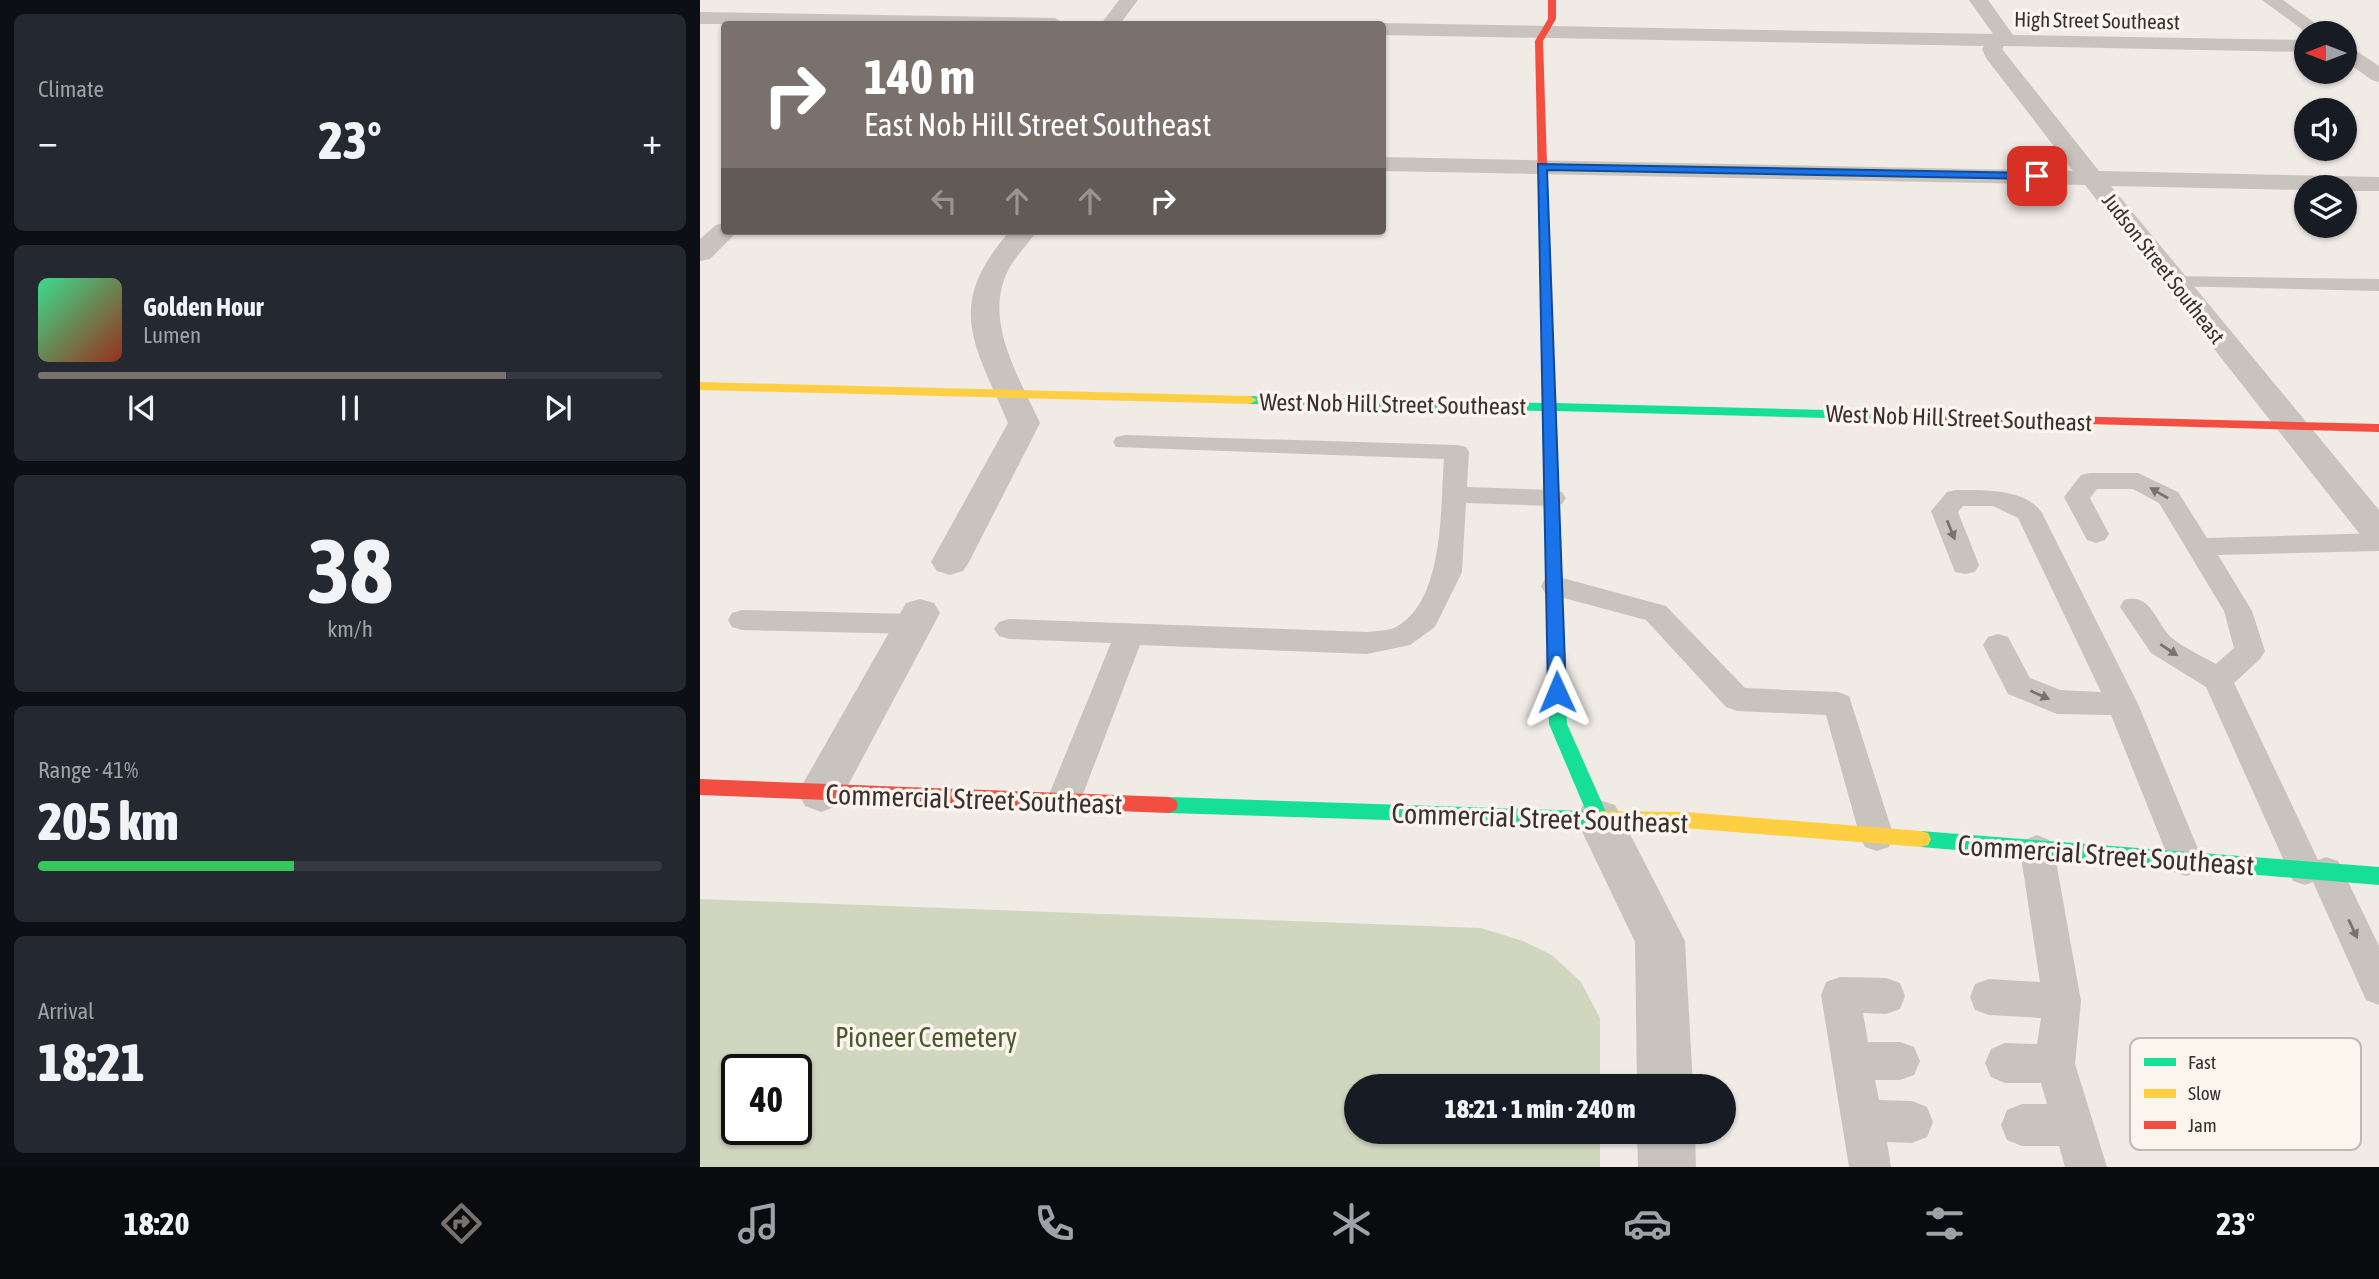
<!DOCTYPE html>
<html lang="en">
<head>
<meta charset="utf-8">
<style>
	:root { --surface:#171b24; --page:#242831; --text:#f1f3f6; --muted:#9ea1a6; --line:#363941; --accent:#7a716c }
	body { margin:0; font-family:"Asap Condensed",sans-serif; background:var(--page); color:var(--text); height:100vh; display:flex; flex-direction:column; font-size:26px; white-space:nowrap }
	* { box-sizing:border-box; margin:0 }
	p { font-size:23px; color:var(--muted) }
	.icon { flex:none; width:38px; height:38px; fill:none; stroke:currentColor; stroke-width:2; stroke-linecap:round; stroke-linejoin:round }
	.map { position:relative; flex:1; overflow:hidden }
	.side { display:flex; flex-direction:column; gap:14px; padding:14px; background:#0d0f14; width:700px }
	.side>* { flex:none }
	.hud { position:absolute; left:21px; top:21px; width:665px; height:214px; border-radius:7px; box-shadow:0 2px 5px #0004; background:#7a716c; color:#fff; overflow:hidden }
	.needle { width:46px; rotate:270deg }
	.tools { position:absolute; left:1594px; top:21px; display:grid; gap:14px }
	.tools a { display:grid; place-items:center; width:63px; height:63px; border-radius:50%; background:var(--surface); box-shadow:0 2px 5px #0004; font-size:35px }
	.speed { position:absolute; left:21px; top:1054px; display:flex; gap:14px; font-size:35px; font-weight:700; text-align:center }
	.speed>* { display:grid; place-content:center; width:91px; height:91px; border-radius:50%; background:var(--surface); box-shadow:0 2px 5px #0004; line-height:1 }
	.speed .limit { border:4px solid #111; border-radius:10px; background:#fff; color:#111 }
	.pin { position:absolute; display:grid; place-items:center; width:60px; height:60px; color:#fff; margin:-30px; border-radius:14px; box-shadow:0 4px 10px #0006 }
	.me { position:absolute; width:77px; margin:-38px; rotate:359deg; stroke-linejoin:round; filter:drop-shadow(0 0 5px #0008) }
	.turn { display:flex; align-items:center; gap:24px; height:147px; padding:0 28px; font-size:32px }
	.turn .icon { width:91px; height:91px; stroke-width:2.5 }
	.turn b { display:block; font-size:49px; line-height:60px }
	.lanes { display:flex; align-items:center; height:66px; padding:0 28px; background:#0003; justify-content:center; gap:35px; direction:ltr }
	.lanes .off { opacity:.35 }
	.big { font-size:52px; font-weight:800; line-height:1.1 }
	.side .card { flex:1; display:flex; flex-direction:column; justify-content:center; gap:10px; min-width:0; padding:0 24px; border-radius:10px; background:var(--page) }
	.side .dial { align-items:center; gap:0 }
	.dial b { font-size:91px; line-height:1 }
	.song { display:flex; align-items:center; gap:21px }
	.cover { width:84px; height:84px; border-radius:10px; background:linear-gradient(135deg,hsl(150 70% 55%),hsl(10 70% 35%)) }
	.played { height:7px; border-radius:4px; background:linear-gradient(90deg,var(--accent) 75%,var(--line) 75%) }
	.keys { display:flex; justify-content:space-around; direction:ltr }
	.heat { display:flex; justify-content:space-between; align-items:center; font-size:38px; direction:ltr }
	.charge { height:10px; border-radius:5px; background:linear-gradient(90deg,#34c759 41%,var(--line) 0) }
	.trip { position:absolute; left:644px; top:1074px; width:392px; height:70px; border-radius:35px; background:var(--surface); box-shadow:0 2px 5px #0004; font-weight:800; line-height:70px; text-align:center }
	.tab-bar { display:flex; height:112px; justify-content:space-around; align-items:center; background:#090b0e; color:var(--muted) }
	.tab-bar .icon { width:49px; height:49px }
	.tab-bar .current { color:var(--accent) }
	.tab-bar b { font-size:32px; color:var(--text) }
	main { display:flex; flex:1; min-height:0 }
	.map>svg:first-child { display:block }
</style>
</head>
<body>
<main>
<section class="side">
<div class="card"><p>Climate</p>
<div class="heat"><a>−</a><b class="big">23°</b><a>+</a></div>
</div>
<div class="card">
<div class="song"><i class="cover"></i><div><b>Golden Hour</b><p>Lumen</p></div></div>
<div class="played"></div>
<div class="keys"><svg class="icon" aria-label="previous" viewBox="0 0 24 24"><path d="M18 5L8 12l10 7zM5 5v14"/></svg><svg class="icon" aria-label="pause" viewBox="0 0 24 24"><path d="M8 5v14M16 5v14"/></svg><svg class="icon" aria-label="next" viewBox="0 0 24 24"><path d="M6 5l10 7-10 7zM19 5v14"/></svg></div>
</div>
<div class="card dial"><b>38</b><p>km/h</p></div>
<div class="card"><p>Range · 41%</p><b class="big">205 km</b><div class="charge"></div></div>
<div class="card"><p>Arrival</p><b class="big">18:21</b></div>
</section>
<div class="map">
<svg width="1679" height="1167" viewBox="0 0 1679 1167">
	<rect width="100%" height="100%" fill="#f0ebe5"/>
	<path fill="#d1d6bf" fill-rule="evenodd" d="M 0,899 L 781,928 L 823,941 L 852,955 L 881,982 L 900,1018 L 900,1087 L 656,1087 L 656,1132 L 900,1132 L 900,1167 L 0,1167 ZM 37,1069 L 96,1069 L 96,1129 L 37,1129 Z"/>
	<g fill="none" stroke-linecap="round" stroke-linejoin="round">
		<g fill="#c9c3be" fill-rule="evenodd">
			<polygon points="1475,276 1679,279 1679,291 1468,286 1465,282 1468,278"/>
			<path d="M 425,435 L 757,445 L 766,447 L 769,452 L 767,487 L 853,490 L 862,492 L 866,498 L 862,504 L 853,506 L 766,503 L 762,572 L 735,627 L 710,645 L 667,654 L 440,645 L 380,802 L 375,812 L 363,816 L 351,812 L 346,802 L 411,643 L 309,639 L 299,636 L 294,629 L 299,622 L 309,619 L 667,632 C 675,631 686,631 694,628 C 745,603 740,508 744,459 L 416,447 L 413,442 L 416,437 Z"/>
			<path d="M 1390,473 L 1438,473 L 1478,492 L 1507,538 L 1679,533 L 1679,551 L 1518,555 L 1552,611 L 1565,651 L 1560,659 L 1534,683 L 1618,860 L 1626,857 L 1638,861 L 1679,946 L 1679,1005 L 1666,1000 L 1613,882 L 1605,885 L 1593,881 L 1506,687 L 1451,653 L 1420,607 L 1424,600 C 1452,592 1455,623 1472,638 C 1484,648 1502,656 1516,664 L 1534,648 L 1524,611 L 1459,503 L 1433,489 L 1397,489 L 1390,498 L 1409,534 L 1405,540 L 1396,543 L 1387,540 L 1364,497 L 1381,475 Z"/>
			<path d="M 1256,490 C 1282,490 1326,488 1342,513 L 1438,704 L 1503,861 L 1498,872 L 1486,876 L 1474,872 L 1411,715 L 1357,714 L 1308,694 L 1283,645 L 1288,637 L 1298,634 L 1308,637 L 1330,678 L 1360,690 L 1401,692 L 1318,518 L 1293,506 L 1263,506 L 1258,512 L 1279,565 L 1275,572 L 1265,574 L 1255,572 L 1231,511 L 1247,492 Z"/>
			<polygon points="855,576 966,606 1045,688 1138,692 1149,696 1194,837 1189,847 1177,851 1165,847 1160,837 1126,715 1037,711 1026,707 946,620 845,593 841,586 845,579"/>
			<polygon points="42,610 214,614 224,617 229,624 224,631 214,634 42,630 32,627 28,620 32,613"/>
			<polygon points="1337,835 1349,840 1354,850 1381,1001 1375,1064 1407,1167 1365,1167 1359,1146 1322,1146 1307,1140 1301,1125 1307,1110 1322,1104 1347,1104 1341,1083 1305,1083 1291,1077 1285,1063 1291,1049 1305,1043 1337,1044 1341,1018 1289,1015 1275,1010 1270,997 1275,984 1289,979 1340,982 1320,850 1325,840"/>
			<polygon points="1140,977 1186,978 1200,983 1205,996 1200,1009 1186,1014 1163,1013 1168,1042 1200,1042 1214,1047 1220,1061 1214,1075 1200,1080 1175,1080 1179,1100 1212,1101 1227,1107 1233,1122 1227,1137 1212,1143 1187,1142 1191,1167 1149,1167 1121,995 1126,982"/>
		</g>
		<g fill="#c9c3be" fill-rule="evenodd">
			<polygon points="419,0 438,0 420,24 401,24"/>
			<polygon points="1269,0 1288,0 1313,35 1606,40 1606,52 1304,46 1302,49 1399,171 1679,177 1679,191 1645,191 1645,187 1606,187 1606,190 1411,186 1679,510 1679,546 1666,542 1385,185 682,171 682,157 1373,171 1286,58 1282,49 1284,46 682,35 682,24 677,24 682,23 1293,34"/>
			<polygon points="1562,0 1583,0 1629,33 1607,33"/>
			<polygon points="0,12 355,18 365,24 0,24"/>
			<polygon points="1645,46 1652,48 1679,66 1679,82 1672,80 1645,61"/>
			<polygon points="24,223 24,231 38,231 10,259 0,261 0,239 16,225"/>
			<path d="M 310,231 L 337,231 C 326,247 310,261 304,280 C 287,328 321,381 340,423 L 269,562 L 263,571 L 250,575 L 237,571 L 231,562 L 308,423 C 274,343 244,306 310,231 Z"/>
			<polygon points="220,599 234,603 240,613 137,806 121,812 105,806 98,793 105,780 206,603"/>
			<polygon points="899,800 915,805 985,941 993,1087 937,1087 935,942 876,819 883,805"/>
			<polygon points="937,1132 995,1132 996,1167 938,1167"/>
		</g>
		<g fill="#16e098" fill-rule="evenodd">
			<polygon points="848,373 854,377 855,403 1205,412 1212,416 1205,420 856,411 867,724 906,812 912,819 909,825 899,827 469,813 462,810 460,805 462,800 469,797 886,811 849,724 842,411 550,404 543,400 550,396 842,403 842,377"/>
			<polygon points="1221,831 1679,867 1679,885 1221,847 1214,845 1211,839 1214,833"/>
		</g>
		<g fill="#ffcf43" fill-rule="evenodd">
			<polygon points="0,382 550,396 557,400 550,404 0,390"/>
			<polygon points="902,811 985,812 1221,831 1228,833 1231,839 1228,845 1221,847 985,828 902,827 895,825 892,819 895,813"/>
		</g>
		<g fill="#f24e42" fill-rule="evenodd">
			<polygon points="848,0 856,0 856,19 843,41 854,377 848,381 842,377 835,41 848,19"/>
			<polygon points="1205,412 1679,424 1679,432 1200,419 1198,416"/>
			<polygon points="0,779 469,797 476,800 478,805 476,810 469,813 0,795"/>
		</g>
	</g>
	<defs><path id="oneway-solid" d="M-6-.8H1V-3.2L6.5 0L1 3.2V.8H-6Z" transform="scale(1.75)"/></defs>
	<g fill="#7b726d">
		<use href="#oneway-solid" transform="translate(1459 493) rotate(-150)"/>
		<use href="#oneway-solid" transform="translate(1251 530) rotate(68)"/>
		<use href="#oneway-solid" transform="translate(1469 650) rotate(34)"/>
		<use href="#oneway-solid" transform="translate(1340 695) rotate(24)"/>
		<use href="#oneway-solid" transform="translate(1653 929) rotate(65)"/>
	</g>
	<polygon fill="#1a73e8" stroke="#114b97" stroke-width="2" points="838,164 1337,173 1342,176 1337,179 847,170 866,692 863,696 851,696 848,692"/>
	<g text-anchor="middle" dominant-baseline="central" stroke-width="7" stroke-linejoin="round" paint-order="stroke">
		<g font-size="21" fill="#3b302b" stroke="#fbf5ee">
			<text transform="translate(1397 20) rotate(1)">High Street Southeast</text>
			<text transform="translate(1464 268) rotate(52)">Judson Street Southeast</text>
		</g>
		<g font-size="24" fill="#3b302b" stroke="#fbf5ee">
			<text transform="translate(693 404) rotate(1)">West Nob Hill Street Southeast</text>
			<text transform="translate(1259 418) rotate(2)">West Nob Hill Street Southeast</text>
		</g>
		<g font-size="28" fill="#3b302b" stroke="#fbf5ee">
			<text transform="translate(274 799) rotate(2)">Commercial Street Southeast</text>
			<text transform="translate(840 818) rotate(2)">Commercial Street Southeast</text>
			<text transform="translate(1406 855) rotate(4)">Commercial Street Southeast</text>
		</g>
		<g font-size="28" fill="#4a5a2e" stroke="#fbf5ee">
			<text x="226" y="1037">Pioneer Cemetery</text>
		</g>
	</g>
	<rect x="1430" y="1038" width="231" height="112" rx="10" fill="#fbf5ee" stroke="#c1bab4" stroke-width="2"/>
	<rect x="1444" y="1058" width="32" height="8" fill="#16e098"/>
	<rect x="1444" y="1089" width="32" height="9" fill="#ffcf43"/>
	<rect x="1444" y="1121" width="32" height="8" fill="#f24e42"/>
	<g font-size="19" fill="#3b302b">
		<text x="1488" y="1069">Fast</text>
		<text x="1488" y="1100">Slow</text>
		<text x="1488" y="1132">Jam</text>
	</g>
</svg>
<div class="tools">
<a><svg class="needle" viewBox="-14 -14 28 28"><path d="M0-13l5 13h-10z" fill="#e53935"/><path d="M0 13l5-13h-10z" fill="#9ea1a6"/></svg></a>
<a><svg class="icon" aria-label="sound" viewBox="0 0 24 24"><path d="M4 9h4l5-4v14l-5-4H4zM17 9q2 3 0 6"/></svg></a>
<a><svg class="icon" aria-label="layers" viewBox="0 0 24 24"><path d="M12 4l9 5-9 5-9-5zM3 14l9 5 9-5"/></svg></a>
</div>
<div class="speed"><div class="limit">40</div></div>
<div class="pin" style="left:1337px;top:176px;background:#d93025"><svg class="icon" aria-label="arrive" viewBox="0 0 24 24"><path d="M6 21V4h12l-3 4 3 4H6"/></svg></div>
<svg class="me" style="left:857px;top:692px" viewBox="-20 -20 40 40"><path d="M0-17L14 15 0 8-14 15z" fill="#1a73e8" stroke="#fff" stroke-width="4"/></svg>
<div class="trip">18:21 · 1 min · 240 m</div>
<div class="hud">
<div class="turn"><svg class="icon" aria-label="right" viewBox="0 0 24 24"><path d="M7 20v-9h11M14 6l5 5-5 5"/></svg><div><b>140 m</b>East Nob Hill Street Southeast</div></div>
<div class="lanes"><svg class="icon off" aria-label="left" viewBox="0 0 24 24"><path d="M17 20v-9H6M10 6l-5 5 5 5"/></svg><svg class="icon off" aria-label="ahead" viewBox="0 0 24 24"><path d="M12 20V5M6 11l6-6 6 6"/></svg><svg class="icon off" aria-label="ahead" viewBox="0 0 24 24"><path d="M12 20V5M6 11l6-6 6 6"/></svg><svg class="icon" aria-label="right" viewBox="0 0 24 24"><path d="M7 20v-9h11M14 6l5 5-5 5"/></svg></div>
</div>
</div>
</main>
<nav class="tab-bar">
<b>18:20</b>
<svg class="icon current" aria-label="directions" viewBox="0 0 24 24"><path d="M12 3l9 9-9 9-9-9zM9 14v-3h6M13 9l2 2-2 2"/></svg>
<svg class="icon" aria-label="music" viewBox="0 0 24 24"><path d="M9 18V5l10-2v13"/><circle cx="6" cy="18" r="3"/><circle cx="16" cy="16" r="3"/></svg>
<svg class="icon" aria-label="phone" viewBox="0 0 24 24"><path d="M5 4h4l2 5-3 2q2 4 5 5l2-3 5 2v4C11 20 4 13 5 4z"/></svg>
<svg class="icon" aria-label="climate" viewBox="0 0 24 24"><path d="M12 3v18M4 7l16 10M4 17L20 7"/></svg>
<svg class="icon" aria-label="car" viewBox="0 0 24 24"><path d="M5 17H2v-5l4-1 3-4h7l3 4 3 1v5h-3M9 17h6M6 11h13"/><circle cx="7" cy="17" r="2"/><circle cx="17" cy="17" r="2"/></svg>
<svg class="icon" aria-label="filters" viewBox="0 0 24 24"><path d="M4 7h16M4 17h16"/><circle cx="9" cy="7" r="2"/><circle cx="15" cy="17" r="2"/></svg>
<b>23°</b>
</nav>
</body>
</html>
